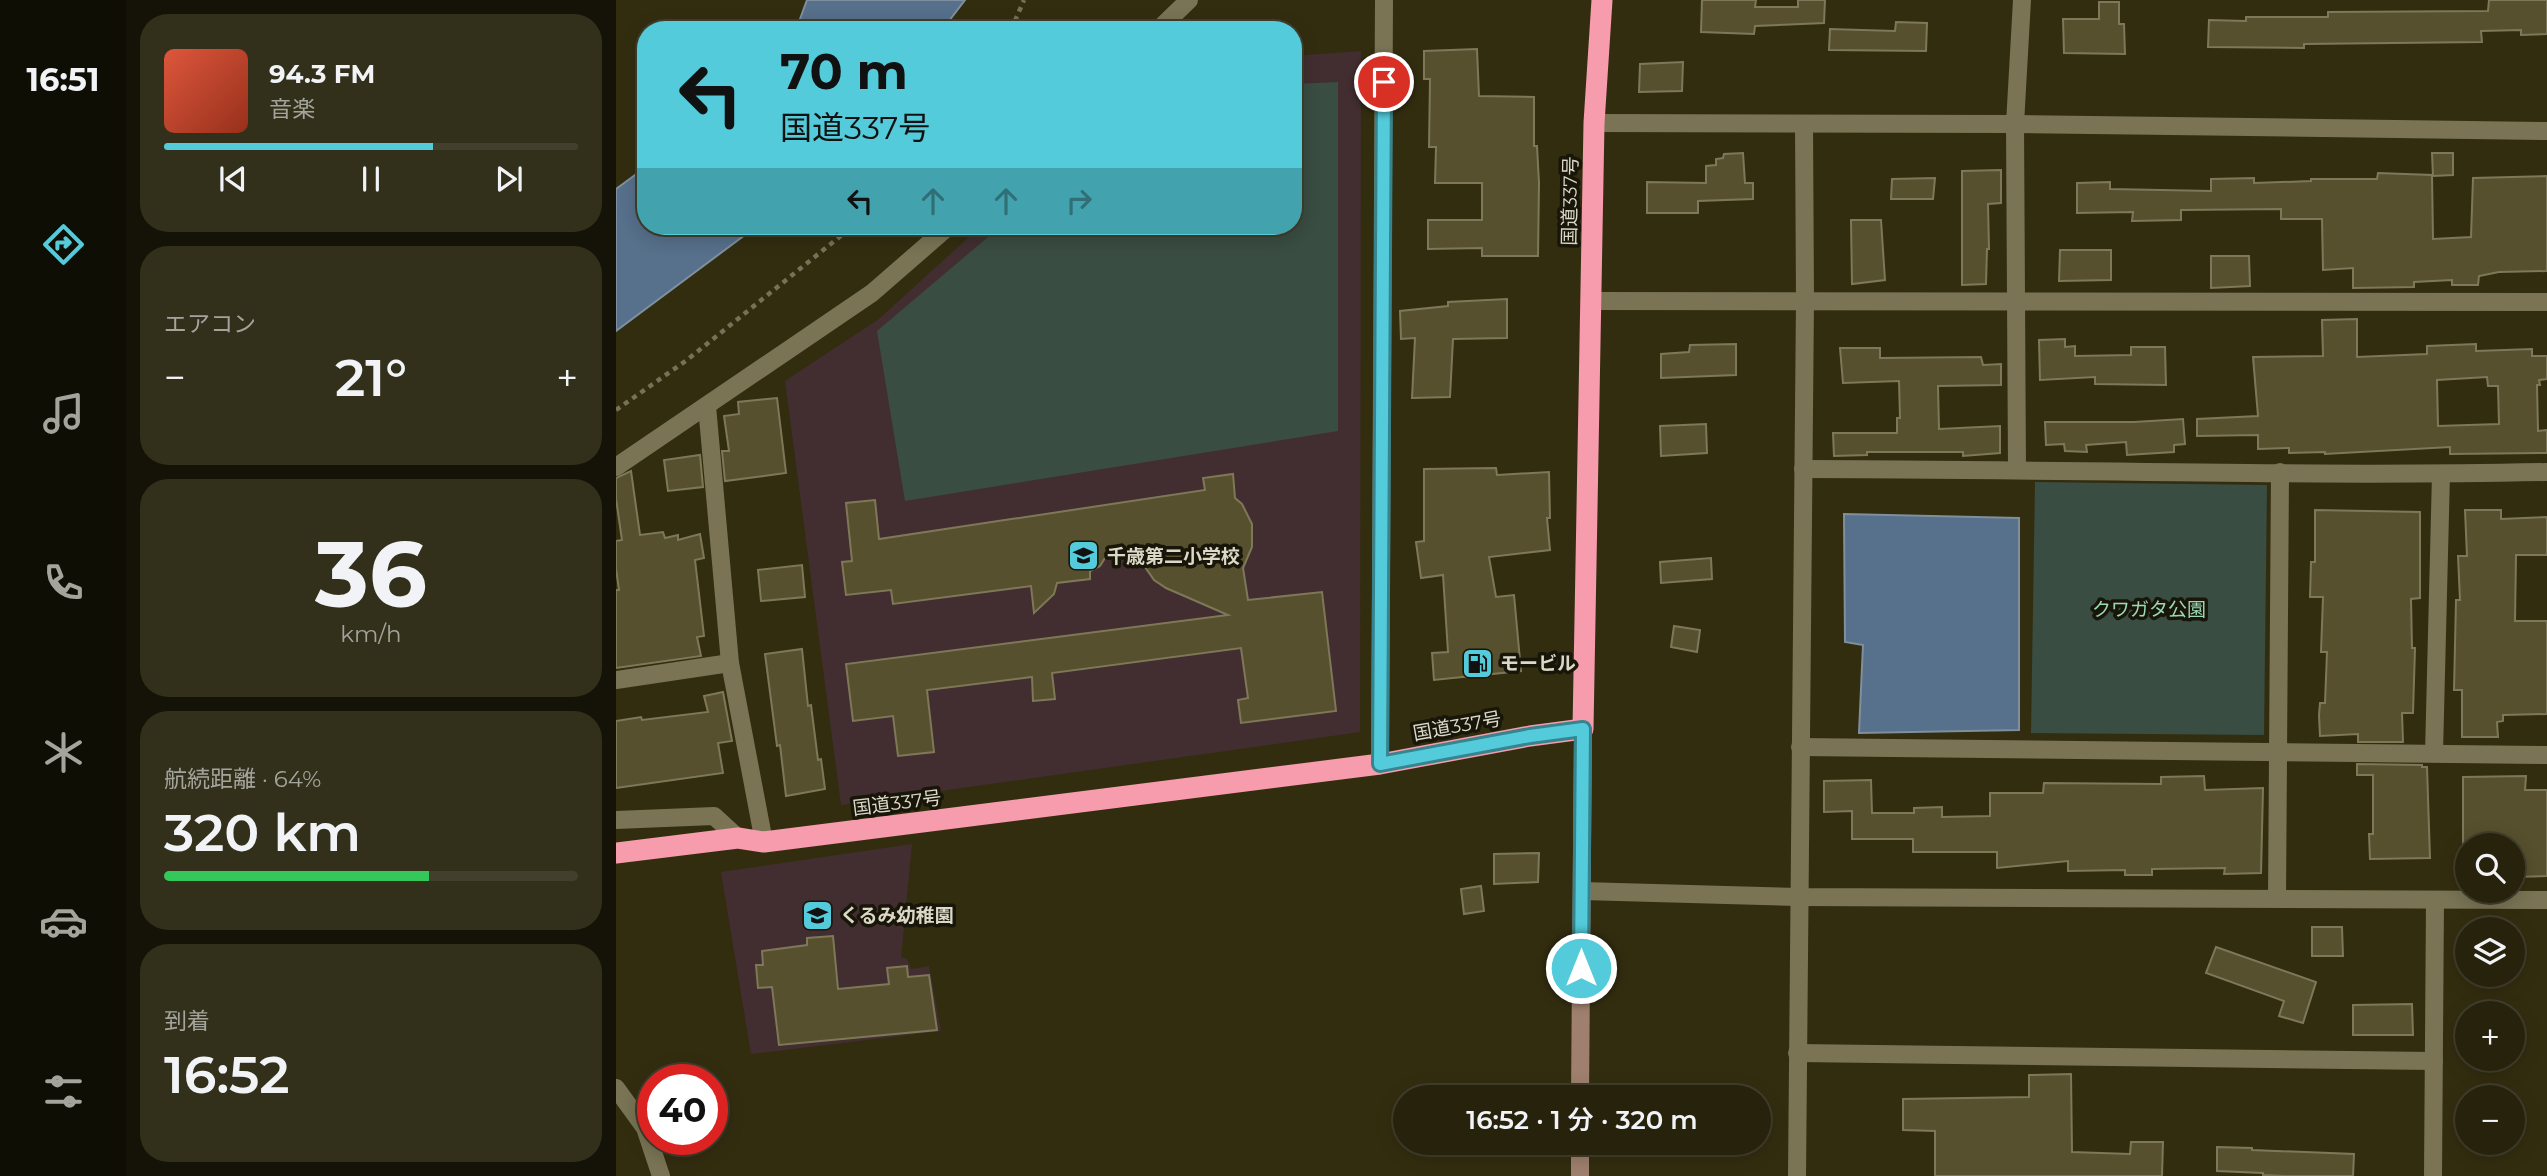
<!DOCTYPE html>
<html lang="ja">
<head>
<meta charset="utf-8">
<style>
	:root { --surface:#26220c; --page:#322f1a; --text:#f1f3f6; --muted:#a4a49d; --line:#423f2d; --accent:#53cbda }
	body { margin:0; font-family:Montserrat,"Noto Sans JP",sans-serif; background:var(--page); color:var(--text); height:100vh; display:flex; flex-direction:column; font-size:26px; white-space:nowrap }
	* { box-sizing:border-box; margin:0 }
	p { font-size:23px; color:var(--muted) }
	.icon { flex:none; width:38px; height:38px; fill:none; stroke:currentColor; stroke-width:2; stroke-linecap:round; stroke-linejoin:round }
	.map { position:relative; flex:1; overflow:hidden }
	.side { display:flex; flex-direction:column; gap:14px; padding:14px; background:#151307; width:490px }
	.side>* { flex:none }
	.banner { position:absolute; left:21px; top:21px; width:665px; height:214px; border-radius:28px; box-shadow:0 4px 18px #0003,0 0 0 2px var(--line); background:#53cbda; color:#111; overflow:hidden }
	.fabs { position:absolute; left:1839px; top:833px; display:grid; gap:14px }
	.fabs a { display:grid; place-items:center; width:70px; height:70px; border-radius:50%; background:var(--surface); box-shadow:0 4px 18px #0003,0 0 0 2px var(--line); font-size:35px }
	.speed { position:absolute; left:21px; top:1064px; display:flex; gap:14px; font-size:35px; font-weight:700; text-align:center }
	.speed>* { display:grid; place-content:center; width:91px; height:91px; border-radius:50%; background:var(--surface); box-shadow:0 4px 18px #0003,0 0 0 2px var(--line); line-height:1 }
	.speed .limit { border:10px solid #d22; background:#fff; color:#111 }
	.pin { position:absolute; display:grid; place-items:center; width:60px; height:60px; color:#fff; margin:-30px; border:4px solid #fff; border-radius:50%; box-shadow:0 2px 7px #0007 }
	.me { position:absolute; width:77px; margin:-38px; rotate:0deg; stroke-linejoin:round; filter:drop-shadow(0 0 5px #0008) }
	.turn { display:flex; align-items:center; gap:24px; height:147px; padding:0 28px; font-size:32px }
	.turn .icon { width:91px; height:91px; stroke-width:2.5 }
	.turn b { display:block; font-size:49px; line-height:60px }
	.lanes { display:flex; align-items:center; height:66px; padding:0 28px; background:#0003; justify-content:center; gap:35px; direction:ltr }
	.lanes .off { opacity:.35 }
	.big { font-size:52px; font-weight:600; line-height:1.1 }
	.side .tile { flex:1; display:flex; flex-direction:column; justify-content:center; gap:10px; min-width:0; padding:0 24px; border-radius:28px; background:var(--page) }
	.side .dial { align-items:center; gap:0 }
	.dial b { font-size:91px; line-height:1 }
	.song { display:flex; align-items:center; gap:21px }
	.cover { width:84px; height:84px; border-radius:10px; background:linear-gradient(135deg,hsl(10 70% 55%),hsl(10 70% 35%)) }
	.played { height:7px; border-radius:4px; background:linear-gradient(90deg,var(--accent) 65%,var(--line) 65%) }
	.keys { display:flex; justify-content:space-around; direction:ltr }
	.heat { display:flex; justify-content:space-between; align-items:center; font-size:38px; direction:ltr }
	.charge { height:10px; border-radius:5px; background:linear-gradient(90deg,#34c759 64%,var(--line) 0) }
	.trip { position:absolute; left:777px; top:1085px; width:378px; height:70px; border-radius:35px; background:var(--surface); box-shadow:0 4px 18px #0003,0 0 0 2px var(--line); font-weight:600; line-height:70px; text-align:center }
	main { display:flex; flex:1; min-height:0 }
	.menu { display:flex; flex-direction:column; width:126px; justify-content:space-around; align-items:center; background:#0f0e05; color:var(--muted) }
	.menu .icon { width:49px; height:49px }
	.menu .on { color:var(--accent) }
	.menu b { font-size:32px; color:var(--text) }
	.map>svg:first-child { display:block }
</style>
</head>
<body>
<main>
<nav class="menu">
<b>16:51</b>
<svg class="icon on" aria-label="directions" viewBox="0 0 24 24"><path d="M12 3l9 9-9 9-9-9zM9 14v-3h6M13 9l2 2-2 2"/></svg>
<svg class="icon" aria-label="music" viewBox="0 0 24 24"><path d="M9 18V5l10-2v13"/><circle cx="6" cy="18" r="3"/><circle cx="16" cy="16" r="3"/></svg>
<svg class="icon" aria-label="phone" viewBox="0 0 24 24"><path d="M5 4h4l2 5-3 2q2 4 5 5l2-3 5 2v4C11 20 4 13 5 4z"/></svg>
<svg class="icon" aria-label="climate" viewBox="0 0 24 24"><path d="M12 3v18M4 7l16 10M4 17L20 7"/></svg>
<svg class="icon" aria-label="car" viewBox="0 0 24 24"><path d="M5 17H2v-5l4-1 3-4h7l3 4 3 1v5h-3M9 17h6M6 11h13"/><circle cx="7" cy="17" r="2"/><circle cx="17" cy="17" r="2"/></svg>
<svg class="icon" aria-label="filters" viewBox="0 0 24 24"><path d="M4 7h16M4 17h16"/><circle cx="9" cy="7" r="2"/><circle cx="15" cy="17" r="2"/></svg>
</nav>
<section class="side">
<div class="tile">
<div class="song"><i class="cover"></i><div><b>94.3 FM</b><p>音楽</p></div></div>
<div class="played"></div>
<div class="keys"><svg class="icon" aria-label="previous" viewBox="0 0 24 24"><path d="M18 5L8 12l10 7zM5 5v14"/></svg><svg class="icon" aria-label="pause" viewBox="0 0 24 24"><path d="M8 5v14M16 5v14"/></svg><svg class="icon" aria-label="next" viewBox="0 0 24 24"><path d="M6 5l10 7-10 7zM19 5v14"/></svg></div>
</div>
<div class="tile"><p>エアコン</p>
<div class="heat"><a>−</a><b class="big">21°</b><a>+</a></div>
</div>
<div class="tile dial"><b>36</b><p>km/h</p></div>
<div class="tile"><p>航続距離 · 64%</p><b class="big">320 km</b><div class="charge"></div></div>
<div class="tile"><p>到着</p><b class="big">16:52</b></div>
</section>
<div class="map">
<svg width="1931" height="1176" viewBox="0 0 1931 1176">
	<rect width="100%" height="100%" fill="#332d10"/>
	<g fill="#422e30">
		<polygon points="745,51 744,732 225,805 169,381 263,319 365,226 677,226 677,56"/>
		<polygon points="296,844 285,957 291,959 295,969 313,966 325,1031 135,1054 105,872"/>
	</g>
	<g fill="#3a4d42">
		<polygon points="722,82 722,431 289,501 261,331 385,226 677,226 677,84"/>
		<polygon points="1419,482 1651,485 1648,735 1415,733"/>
	</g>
	<g fill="#57708b" stroke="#7f8f9d" stroke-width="2">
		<polygon points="191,0 349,0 326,30 180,30"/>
		<polygon points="30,167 30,226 141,226 0,331 0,189"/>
		<polygon points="1228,514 1403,518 1403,730 1243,733 1247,645 1229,642"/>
	</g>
	<g fill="#57502e" stroke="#7e7859" stroke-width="2" fill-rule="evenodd">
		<polygon points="1086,0 1140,0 1139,7 1182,7 1182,0 1209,0 1208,23 1139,26 1138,34 1085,32"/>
		<polygon points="1873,0 1931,0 1931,34 1905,35 1905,30 1865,31 1866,42 1688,44 1688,48 1592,47 1593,20 1630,21 1630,17 1712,17 1712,12 1872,11"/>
		<polygon points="1483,2 1503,2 1503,24 1508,24 1509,54 1448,53 1447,19 1483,19"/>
		<polygon points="1280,22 1311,23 1310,51 1213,50 1214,29 1279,31"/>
		<polygon points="861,49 863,96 918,97 918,146 921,146 923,183 922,256 866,256 866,248 812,249 812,220 866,220 866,183 819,183 820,147 813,147 814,79 808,79 808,51"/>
		<polygon points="1067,62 1066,91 1023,92 1024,64"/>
		<polygon points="1127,153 1129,183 1137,183 1137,199 1082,201 1082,213 1031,213 1031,182 1090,183 1090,166 1100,165 1100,159 1107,158 1108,154"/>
		<polygon points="1816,153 1837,153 1837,175 1817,176"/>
		<polygon points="1385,170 1385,203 1372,204 1373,249 1371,249 1370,284 1346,285 1346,171"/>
		<polygon points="1762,173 1816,175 1817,239 1855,237 1857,178 1931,176 1931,271 1883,272 1863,276 1862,285 1836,285 1836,280 1798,282 1798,287 1737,288 1737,268 1707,270 1706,219 1665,219 1665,209 1565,210 1565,220 1516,221 1517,212 1461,213 1461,183 1494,182 1494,189 1595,191 1595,179 1638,178 1638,183 1695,181 1695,179 1761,179"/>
		<polygon points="1319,178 1317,199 1275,199 1276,179"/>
		<polygon points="1235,220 1265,220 1269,280 1236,284"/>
		<polygon points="1444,250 1495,250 1495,280 1443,281"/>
		<polygon points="1595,256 1633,256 1634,286 1595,288"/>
		<polygon points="891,299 891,338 837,339 834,397 796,398 799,338 785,339 784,311 832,306 832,302"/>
		<path d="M 1741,319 L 1741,357 L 1811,354 L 1811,346 L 1860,344 L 1860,351 L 1916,349 L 1916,356 L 1931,356 L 1931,379 L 1923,380 L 1924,385 L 1921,385 L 1922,431 L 1931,430 L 1931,453 L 1834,454 L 1834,447 L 1709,454 L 1709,452 L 1673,453 L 1673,448 L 1642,449 L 1642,435 L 1581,436 L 1581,419 L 1642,416 L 1637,357 L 1707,356 L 1706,320 ZM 1871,377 L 1872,386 L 1882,386 L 1883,424 L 1822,426 L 1821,380 Z"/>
		<polygon points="1449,339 1449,347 1459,346 1459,356 1515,355 1515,347 1549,347 1550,385 1479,384 1479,377 1424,380 1423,340"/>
		<polygon points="1120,344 1120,375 1045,378 1045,354 1073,352 1074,345"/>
		<polygon points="1224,348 1264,348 1264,358 1365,357 1367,365 1385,364 1385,385 1322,386 1323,429 1384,426 1384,453 1347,456 1347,452 1251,452 1251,455 1218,456 1217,433 1281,433 1281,418 1284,418 1283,381 1227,383"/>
		<polygon points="161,398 170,473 109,481 106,451 113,451 108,416 123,414 122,402"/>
		<polygon points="1567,419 1569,444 1558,445 1558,452 1511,455 1510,442 1470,445 1471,452 1449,451 1448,444 1430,445 1429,422 1518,422"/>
		<polygon points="1090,424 1091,453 1045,456 1044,426"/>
		<polygon points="84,455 87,487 52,491 48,460"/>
		<polygon points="880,468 881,475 933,472 934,518 931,518 934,550 873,557 880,597 898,595 905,671 818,680 816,653 832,652 827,575 805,578 800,542 808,541 808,469"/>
		<polygon points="15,471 24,535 47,532 49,538 62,535 62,540 84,534 88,558 79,560 88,636 81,637 85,656 0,668 0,590 3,590 0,569 0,541 6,540 0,499 0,478"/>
		<polygon points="617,474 619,498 626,504 636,524 636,547 627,568 632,600 706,592 720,711 625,723 622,700 632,698 625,648 436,673 439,699 417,701 416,677 311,690 318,752 282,756 277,716 237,721 230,664 612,615 550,588 538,580 525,561 521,546 494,550 484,566 474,571 474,579 441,583 438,594 418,613 415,586 277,604 275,590 230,595 226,562 236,561 230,503 259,500 263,539 589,490 587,478"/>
		<polygon points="1699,510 1804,512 1804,598 1795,599 1796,648 1799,648 1797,713 1786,713 1787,742 1742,742 1742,734 1704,736 1703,715 1704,703 1709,703 1711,652 1705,652 1707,597 1694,597 1695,562 1699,562"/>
		<polygon points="1849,510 1885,510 1885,519 1931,517 1931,555 1900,555 1899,621 1931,621 1931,714 1887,715 1887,721 1881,722 1882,737 1846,737 1846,690 1838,690 1840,600 1844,600 1842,556 1851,556"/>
		<polygon points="1095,558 1096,579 1045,583 1044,562"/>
		<polygon points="186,565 189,597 145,601 142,570"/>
		<polygon points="1058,626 1084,630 1081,652 1055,647"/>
		<polygon points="186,649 192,706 195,705 202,760 205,759 209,789 170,796 164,745 161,746 149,654"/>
		<polygon points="107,692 116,741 102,743 107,773 0,788 0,721 25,717 26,720 92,712 88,696"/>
		<polygon points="1741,764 1806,765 1806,767 1811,767 1814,858 1754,859 1753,834 1757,834 1757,775 1741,775"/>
		<polygon points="1588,776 1589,790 1647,788 1645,873 1608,874 1609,868 1536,869 1536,875 1509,875 1509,870 1452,871 1452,861 1381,868 1381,852 1297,852 1297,839 1236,839 1236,811 1208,812 1208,781 1255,780 1256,813 1298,813 1298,808 1326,807 1326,817 1374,816 1374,793 1427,793 1428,783 1545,784 1545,777"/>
		<polygon points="1910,776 1909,790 1931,790 1931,876 1897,877 1897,845 1847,845 1847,777"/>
		<polygon points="923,853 922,882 878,884 878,854"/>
		<polygon points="865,886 868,911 848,914 845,889"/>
		<polygon points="1696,927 1726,927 1727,956 1696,956"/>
		<polygon points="217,936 222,989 273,984 271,968 291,966 292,977 313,975 321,1030 163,1045 156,987 142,988 140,965 147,965 146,951 191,945 191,938"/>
		<polygon points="1600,947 1700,982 1687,1023 1663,1016 1668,1001 1590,973"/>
		<polygon points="1796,1004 1797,1035 1737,1035 1737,1005"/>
		<polygon points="1455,1074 1456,1152 1514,1154 1515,1142 1547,1142 1546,1176 1319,1176 1319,1131 1287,1130 1287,1099 1413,1097 1413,1075"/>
		<polygon points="1601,1147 1636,1148 1636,1150 1738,1154 1737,1176 1669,1176 1647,1175 1647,1173 1601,1171"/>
	</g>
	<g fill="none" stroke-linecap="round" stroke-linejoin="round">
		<g stroke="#767159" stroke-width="4.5" stroke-dasharray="5 5" stroke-linecap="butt">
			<polyline points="395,30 408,0"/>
			<polyline points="0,410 71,360 237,226"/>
		</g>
		<g stroke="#7a7455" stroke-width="18">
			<polyline points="542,30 573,0"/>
			<polyline points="978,123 1399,124 1931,131"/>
			<polyline points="975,301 1931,302"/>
			<polyline points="91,406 114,663 148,842"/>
			<polyline points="0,467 256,293 333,226"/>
			<path d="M 1187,469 C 1435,469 1683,477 1931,472"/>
			<polyline points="1401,469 1399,124 1406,0"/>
			<polyline points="0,680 114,663"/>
			<polyline points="1184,747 1931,755"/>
			<polyline points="1818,753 1825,474"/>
			<polyline points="764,764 768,0"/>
			<polyline points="0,820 98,816 122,838"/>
			<polyline points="966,891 1182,897 1931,900"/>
			<polyline points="1661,899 1664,472"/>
			<polyline points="1181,1053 1818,1061"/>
			<polyline points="0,1088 29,1128 45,1176"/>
			<polyline points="1181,1176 1189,300 1188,124"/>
			<polyline points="1817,1176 1819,901"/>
		</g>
		<g stroke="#9f806f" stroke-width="18">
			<polyline points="964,1097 967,729"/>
			<polyline points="964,1176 964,1143"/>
		</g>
		<polyline stroke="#f69cad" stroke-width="21" points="0,853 122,838 148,842 764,764 914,736 967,729 978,123 986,0"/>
	</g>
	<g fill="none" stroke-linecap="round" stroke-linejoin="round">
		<defs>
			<polyline id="route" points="768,82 764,764 914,736 967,729 965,968"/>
		</defs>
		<use href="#route" stroke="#36848e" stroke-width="18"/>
		<use href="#route" stroke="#53cbda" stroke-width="12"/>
	</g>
	<defs>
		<symbol id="school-square" viewBox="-11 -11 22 22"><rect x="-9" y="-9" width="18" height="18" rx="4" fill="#53cbda" stroke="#181509"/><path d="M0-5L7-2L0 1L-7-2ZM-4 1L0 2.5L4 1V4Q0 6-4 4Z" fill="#111"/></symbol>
		<symbol id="fuel-square" viewBox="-11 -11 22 22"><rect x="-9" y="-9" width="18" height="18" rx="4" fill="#53cbda" stroke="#181509"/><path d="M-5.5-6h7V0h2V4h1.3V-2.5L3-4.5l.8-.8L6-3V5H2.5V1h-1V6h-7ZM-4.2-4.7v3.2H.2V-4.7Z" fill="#111"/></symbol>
	</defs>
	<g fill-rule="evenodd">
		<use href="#school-square" x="450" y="538" width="35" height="35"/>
		<use href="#fuel-square" x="844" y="646" width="35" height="35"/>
		<use href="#school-square" x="184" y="898" width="35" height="35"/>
	</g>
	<g text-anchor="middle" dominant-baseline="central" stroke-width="7" stroke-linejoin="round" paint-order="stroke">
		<g font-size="19" fill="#dbd8c7" stroke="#181509">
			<text transform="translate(954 201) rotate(-89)">国道337号</text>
			<text transform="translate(841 726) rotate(-10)">国道337号</text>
			<text transform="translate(281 803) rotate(-7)">国道337号</text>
		</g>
		<g font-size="19" font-weight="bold" fill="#dbd8c7" stroke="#181509" text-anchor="start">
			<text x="491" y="556">千歳第二小学校</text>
			<text x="884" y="663">モービル</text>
			<text x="224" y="915">くるみ幼稚園</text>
		</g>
		<g font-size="19" fill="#9ad9b5" stroke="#181509">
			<text x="1533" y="609">クワガタ公園</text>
		</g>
	</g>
</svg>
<div class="fabs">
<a><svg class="icon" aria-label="search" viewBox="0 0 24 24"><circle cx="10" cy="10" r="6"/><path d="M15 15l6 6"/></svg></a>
<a><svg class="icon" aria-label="layers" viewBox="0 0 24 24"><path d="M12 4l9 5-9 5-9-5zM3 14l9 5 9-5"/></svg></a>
<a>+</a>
<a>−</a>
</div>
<div class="speed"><div class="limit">40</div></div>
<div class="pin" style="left:768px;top:82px;background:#d93025"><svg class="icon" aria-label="arrive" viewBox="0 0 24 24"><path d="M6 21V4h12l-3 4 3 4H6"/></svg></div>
<svg class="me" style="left:965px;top:968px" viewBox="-20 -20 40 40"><circle r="17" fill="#53cbda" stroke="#fff" stroke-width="3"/><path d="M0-11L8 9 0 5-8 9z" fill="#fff"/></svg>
<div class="trip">16:52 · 1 分 · 320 m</div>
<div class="banner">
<div class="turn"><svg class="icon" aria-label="left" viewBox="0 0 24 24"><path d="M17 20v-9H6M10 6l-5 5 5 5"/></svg><div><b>70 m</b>国道337号</div></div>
<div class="lanes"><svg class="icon" aria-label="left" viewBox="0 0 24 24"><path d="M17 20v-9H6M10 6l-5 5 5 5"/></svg><svg class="icon off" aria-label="ahead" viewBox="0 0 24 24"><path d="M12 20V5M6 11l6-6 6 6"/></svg><svg class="icon off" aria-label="ahead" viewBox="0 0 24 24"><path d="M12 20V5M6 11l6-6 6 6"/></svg><svg class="icon off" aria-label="right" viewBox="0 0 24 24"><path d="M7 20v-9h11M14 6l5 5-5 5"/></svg></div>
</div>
</div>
</main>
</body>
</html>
